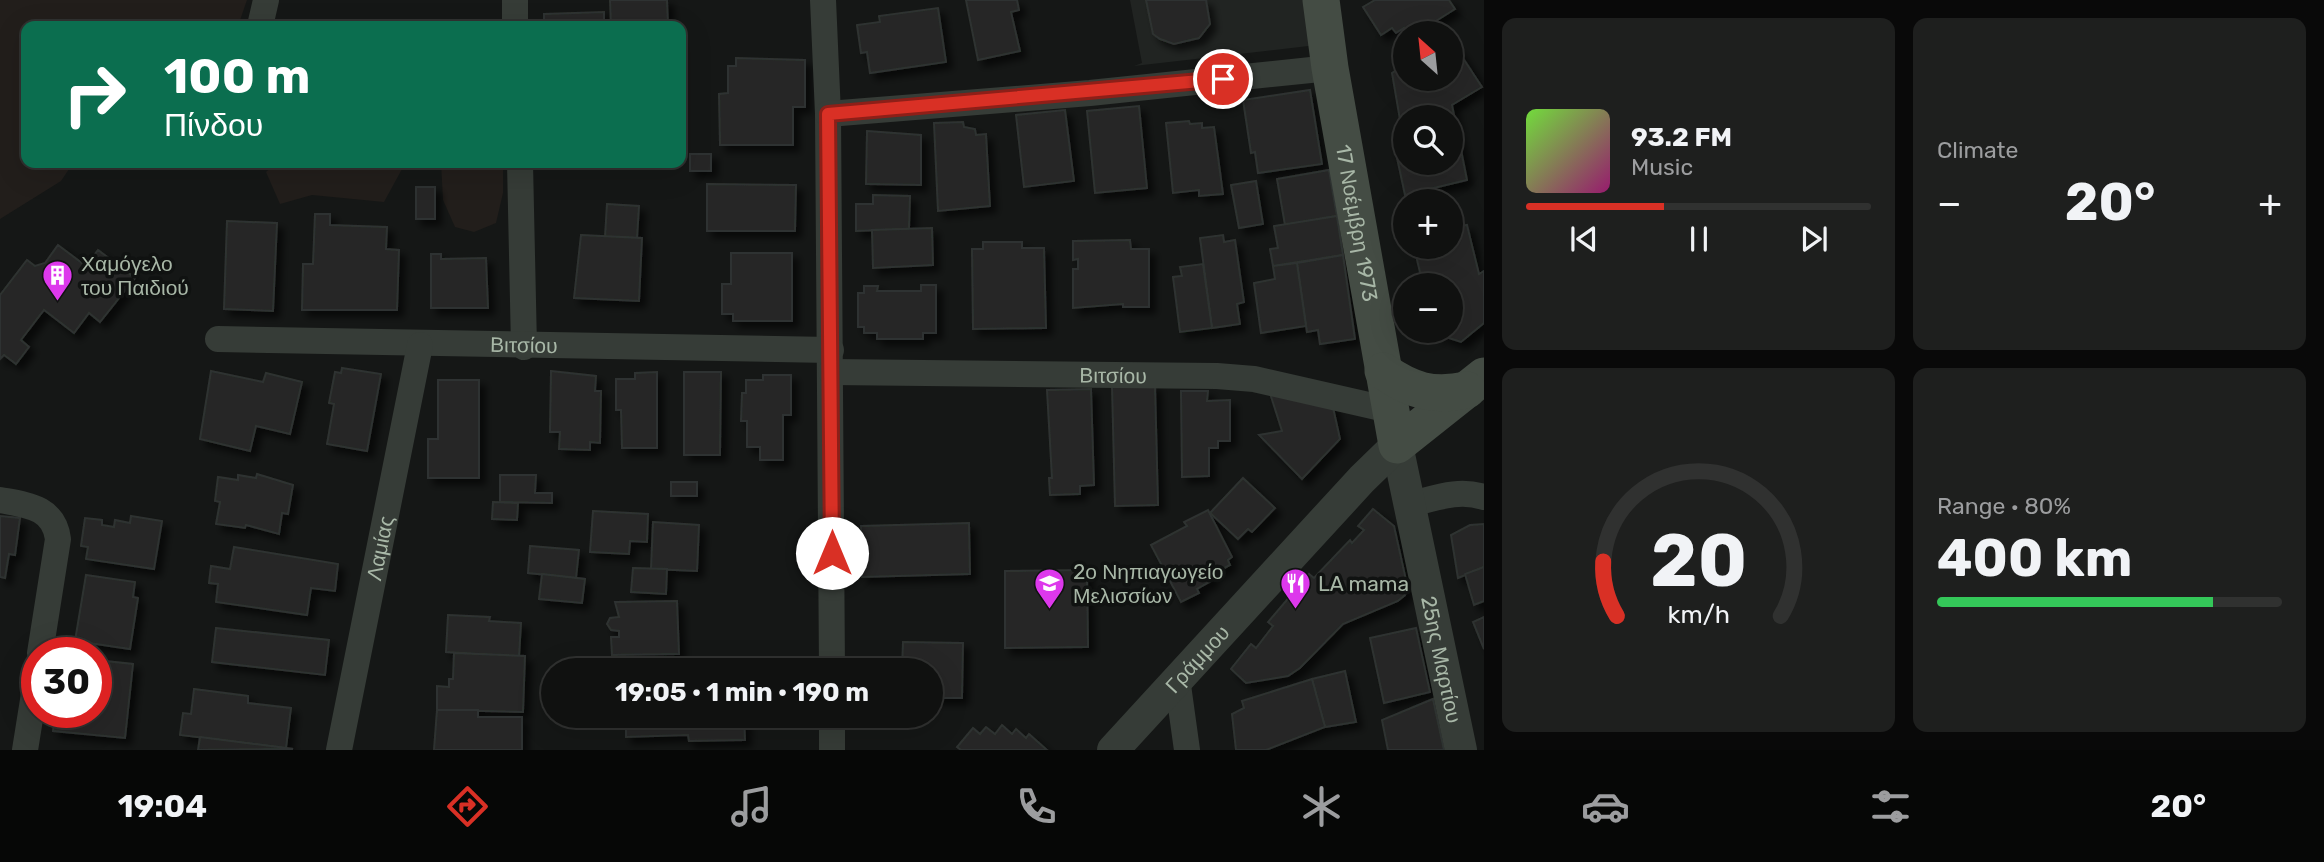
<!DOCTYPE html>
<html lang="en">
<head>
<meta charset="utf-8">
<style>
	:root { --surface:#101110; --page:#1e1f1e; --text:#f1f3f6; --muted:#9c9d9f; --line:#303130; --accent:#d93025 }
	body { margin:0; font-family:Rubik,sans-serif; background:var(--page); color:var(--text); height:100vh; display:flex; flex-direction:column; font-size:26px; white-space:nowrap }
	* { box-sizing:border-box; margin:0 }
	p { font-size:23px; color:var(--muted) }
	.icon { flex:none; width:38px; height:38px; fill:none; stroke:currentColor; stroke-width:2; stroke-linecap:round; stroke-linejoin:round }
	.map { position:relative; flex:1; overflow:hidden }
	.side { display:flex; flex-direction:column; gap:18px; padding:18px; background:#090909; width:840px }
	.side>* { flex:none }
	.banner { position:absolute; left:21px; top:21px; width:665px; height:147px; border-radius:14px; box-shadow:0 7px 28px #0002,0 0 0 2px var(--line); background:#0b6e4f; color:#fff; overflow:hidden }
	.needle { width:46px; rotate:333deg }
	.controls { position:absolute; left:1393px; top:21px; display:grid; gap:14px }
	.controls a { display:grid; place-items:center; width:70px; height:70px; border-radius:50%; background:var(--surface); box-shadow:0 7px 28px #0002,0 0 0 2px var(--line); font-size:35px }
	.speed { position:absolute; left:21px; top:637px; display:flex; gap:14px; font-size:35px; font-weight:700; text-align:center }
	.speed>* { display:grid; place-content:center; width:91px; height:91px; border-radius:50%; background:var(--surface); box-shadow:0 7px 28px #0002,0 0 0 2px var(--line); line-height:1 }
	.speed .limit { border:10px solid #d22; background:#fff; color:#111 }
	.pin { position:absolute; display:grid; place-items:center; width:60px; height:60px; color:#fff; margin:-30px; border:4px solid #fff; border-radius:50%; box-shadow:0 2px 7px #0007 }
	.me { position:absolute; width:77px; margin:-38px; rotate:0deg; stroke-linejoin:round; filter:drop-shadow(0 0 5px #0008) }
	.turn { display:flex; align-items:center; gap:24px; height:147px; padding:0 28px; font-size:32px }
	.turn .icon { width:91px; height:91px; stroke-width:2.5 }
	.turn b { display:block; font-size:49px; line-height:60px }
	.big { font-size:52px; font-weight:700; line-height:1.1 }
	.side .card { flex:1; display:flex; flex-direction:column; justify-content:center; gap:10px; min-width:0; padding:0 24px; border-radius:14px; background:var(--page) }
	.side .dial { align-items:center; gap:0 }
	.dial svg { height:182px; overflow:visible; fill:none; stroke:var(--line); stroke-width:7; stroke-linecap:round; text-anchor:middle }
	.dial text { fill:var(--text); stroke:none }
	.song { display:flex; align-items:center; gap:21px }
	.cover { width:84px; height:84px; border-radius:10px; background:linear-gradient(135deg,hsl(100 70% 55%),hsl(320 70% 35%)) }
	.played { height:7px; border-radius:4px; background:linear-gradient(90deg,var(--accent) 40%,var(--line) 40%) }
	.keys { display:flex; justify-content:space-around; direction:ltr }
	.heat { display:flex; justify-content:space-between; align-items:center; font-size:38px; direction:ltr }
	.charge { height:10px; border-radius:5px; background:linear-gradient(90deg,#34c759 80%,var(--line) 0) }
	.side .tiles { flex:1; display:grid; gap:18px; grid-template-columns:repeat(2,1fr) }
	.trip { position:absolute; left:541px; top:658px; width:402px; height:70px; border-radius:35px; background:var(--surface); box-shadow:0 7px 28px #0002,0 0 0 2px var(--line); font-weight:700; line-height:70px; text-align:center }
	.tabs { display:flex; height:112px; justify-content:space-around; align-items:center; background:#060706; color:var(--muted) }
	.tabs .icon { width:49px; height:49px }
	.tabs .on { color:var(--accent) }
	.tabs b { font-size:32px; color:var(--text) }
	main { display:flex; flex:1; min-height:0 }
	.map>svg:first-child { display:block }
</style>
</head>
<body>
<main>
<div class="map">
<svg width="1484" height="750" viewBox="0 0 1484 750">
	<defs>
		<filter id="shadow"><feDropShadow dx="6" dy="6" stdDeviation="3.5" flood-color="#0009"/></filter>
	</defs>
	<rect width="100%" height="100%" fill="#151716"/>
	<polygon fill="#212422" points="1130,0 1309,0 1317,45 1134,66 1142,63"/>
	<g fill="#221e1b">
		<polygon points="0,0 247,0 238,26 26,26 26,163 73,163 61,181 0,219"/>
		<polygon points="276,163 410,163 402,169 384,202 312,195 280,204 266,172"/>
		<polygon points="441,163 503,163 503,193 496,223 474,232 455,227 443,200"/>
	</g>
	<g fill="#252826" stroke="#2f3330" stroke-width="2" fill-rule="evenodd" filter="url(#shadow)">
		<polygon points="610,0 667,0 668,26 611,26"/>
		<polygon points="966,0 1017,0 1019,10 1011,12 1020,51 978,60"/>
		<polygon points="1146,0 1206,0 1210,24 1199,38 1174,44 1160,39 1153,34"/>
		<polygon points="1375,0 1449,0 1455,9 1417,33 1412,31 1407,33 1404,28 1396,33 1392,28 1381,35 1363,7"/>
		<polygon points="938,8 946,62 870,73 867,52 861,53 857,25 880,22 879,16"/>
		<polygon points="604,12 604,26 544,26 544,14"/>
		<path d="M 1455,46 L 1482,87 L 1452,105 L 1467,180 L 1405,195 L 1394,144 L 1404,143 L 1392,73 L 1405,65 L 1405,79 L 1451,79 L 1451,48 ZM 1405,117 L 1451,117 L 1451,163 L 1405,163 Z"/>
		<polygon points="736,58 805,60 805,107 793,107 793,145 720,145 719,94 728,93 728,66 736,66"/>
		<polygon points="1310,90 1322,164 1258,173 1255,152 1251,153 1243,100"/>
		<polygon points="1139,106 1147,188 1095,193 1087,111"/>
		<polygon points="1065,110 1074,181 1024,187 1016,115"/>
		<polygon points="1189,121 1190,124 1202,123 1202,128 1214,127 1223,194 1199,196 1199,190 1173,193 1166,123"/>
		<polygon points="963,122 964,127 975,129 976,135 986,134 990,206 938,211 934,123"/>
		<polygon points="867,131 921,135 921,185 866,184"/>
		<rect x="690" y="154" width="21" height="17"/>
		<polygon points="1329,170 1337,216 1285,225 1277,179"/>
		<polygon points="1256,181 1263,224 1239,228 1231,185"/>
		<polygon points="707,184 796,185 795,231 707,231"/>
		<rect x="416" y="187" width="19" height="32"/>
		<polygon points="873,195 910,196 909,229 856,231 856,204 873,204"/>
		<polygon points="607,204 639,206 637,238 605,237"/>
		<polygon points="315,214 330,214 330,225 387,227 386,249 399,250 397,310 302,310 303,264 313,264"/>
		<polygon points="1337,216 1343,255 1273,266 1270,249 1278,248 1274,226"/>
		<polygon points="227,221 277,223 273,311 224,309"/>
		<polygon points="1467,225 1479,274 1484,271 1484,323 1461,342 1433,333 1451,331 1451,285 1423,285 1414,247 1451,247 1451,228"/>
		<polygon points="932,228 933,265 873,268 872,230"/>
		<polygon points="581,235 642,238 639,301 574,298"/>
		<polygon points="1223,235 1224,242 1235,240 1244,302 1237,304 1240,324 1212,328 1200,238"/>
		<polygon points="1130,240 1131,249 1149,249 1149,307 1123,307 1123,304 1073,308 1073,269 1078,269 1078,259 1073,260 1073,241"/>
		<polygon points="983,242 1022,242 1022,248 1044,248 1046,328 973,329 972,249 983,249"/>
		<polygon points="58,245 86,266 98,250 135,278 100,322 89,313 74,333 44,310 21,340 29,347 16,364 4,355 0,359 0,295 27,260 35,266 45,263"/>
		<polygon points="731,253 792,253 792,321 733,321 733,314 722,314 722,284 731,284"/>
		<polygon points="431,254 441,254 441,259 486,258 488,308 431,308"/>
		<polygon points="1343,255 1355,339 1320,344 1318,330 1307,332 1297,263"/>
		<polygon points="1297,263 1306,326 1261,333 1254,283 1275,279 1273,266"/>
		<polygon points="1203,264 1212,328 1180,332 1173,277 1182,276 1180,267"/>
		<polygon points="921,285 936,285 936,333 923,333 923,339 877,339 877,333 864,333 864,327 858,327 858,293 864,293 864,286 878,286 877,291 921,291"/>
		<polygon points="342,368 381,374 367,451 327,444 334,404 329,403 335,372 341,373"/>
		<polygon points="211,371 263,382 266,373 302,382 290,434 256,426 250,451 200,439"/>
		<polygon points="551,371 596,376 595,391 601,391 600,443 590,442 590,450 559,449 560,432 550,432"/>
		<polygon points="657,372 657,448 622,448 621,410 616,410 616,379 635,379 635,373"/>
		<polygon points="684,372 721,372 720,455 684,455"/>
		<polygon points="763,375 791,375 791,415 783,415 783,460 760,460 760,447 747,447 747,421 741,421 742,393 746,393 746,380 763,380"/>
		<polygon points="438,380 479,380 479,478 428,478 428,439 438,439"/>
		<polygon points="1155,385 1158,505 1115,506 1112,386"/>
		<polygon points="1268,387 1332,403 1340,439 1302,479 1259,435 1282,431"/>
		<polygon points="1091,389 1094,485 1080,486 1080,494 1050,495 1049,478 1052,478 1047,390"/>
		<polygon points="1181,391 1208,391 1207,401 1230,400 1230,441 1218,441 1218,448 1209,448 1209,476 1182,477"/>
		<polygon points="257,474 293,485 288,514 282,513 279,534 246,525 245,528 216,524 220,502 215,501 218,477 238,480 238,475 256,478"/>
		<polygon points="500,475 536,475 535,493 552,493 552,503 500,502"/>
		<polygon points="1243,478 1275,508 1252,532 1248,529 1238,539 1210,513"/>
		<rect x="671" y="482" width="26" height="14"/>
		<polygon points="493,502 518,503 517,520 492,519"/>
		<polygon points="1373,509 1394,526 1408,589 1405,595 1398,601 1343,624 1300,668 1288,676 1246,683 1231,669 1251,644 1256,648 1273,626 1268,622 1309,574 1314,578 1350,540 1352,543 1364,530 1358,526"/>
		<polygon points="1208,510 1232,557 1228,560 1230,565 1210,576 1213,580 1197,589 1199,593 1181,602 1151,545 1187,526 1184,522"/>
		<polygon points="593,511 648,514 647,542 630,541 629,554 590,552"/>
		<polygon points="0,516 20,518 15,555 9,554 5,578 0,577"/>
		<polygon points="131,516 162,521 154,569 86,559 88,547 81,546 85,518 102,520 102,525 114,527 115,520 130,523"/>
		<polygon points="653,522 699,525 697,571 651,569"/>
		<polygon points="969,523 970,574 862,577 861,526"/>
		<polygon points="1484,524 1484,567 1458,578 1451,535 1470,525"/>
		<polygon points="530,546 579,550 576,578 528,573"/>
		<polygon points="234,547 338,564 335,591 311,588 307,615 216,602 218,584 209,583 211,566 230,569"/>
		<polygon points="1484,567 1484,601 1474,605 1465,574"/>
		<polygon points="633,568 667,569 666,594 631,592"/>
		<polygon points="1087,570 1088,647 1005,648 1005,571"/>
		<polygon points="542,574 585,579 582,603 539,599"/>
		<polygon points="86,575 135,582 133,597 138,598 130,649 75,641"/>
		<polygon points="677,601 679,654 612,655 611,637 619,637 619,631 611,630 607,624 610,618 619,617 615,602"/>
		<polygon points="448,615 490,617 489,621 521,623 519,657 446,652"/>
		<polygon points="1484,617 1484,649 1473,622"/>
		<polygon points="216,628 329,640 325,675 212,662"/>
		<polygon points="1416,628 1430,692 1384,703 1370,638"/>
		<polygon points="903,642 963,643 962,698 931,698 931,670 902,670"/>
		<polygon points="454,653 525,656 523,712 437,710 437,686 449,687 449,679 453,679"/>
		<polygon points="96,660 133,664 125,738 53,731 55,714 96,712"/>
		<polygon points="1345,671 1356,722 1325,727 1312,679"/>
		<polygon points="1312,679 1325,727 1266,750 1236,750 1232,714 1244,708 1242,701"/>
		<polygon points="194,689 248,696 248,703 291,708 286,748 180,735 183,713 191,714"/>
		<polygon points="1433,699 1444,750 1388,750 1382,720"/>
		<polygon points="437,710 478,710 478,717 522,717 522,750 434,750"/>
		<polygon points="626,716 744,716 745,740 689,741 688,735 626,737"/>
		<polygon points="1002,725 1012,734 1016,729 1026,738 1029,734 1047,750 961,750 957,747 973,728 980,734 986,727 995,734"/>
		<polygon points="200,737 286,748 293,749 198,750"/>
	</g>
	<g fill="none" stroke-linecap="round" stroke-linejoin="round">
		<g stroke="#363c37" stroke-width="26">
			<polyline points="515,0 515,26"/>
			<polyline points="823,0 828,114 832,670"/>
			<polyline points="260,26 266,0"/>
			<polyline points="828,114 1090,93 1330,68"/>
			<polyline points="520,163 524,347"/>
			<path id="s1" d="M 218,339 L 831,350"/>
			<path id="s2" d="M 831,372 L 1217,376 L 1254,379 L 1390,410"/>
			<path d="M 0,500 C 27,505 54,507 58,539 L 40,653"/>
			<path d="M 1411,504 C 1436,498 1458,489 1484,497"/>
			<polyline points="1177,678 1187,750"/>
			<polyline points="832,716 832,750"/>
			<polyline points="25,750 37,675"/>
			<path id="s3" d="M 339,750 L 420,345"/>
		</g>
		<g stroke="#363c37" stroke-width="32">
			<path id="s4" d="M 1397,445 L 1461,750"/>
			<path id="s5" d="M 1113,750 L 1362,479 L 1397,445"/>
		</g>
		<g stroke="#444c44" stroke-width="37">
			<path id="s6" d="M 1321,0 L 1330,68 L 1397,445 L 1484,376"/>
			<path d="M 1383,371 C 1412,391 1432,397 1467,390"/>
		</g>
	</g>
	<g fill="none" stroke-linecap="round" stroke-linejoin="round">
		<defs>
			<polyline id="route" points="832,553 828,114 1223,79"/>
		</defs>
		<use href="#route" stroke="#8d1f18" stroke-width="18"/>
		<use href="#route" stroke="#d93025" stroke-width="12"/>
	</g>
	<defs>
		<symbol id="building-pin" viewBox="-11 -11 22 30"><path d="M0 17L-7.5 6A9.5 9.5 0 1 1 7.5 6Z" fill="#dd38ec" stroke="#101211"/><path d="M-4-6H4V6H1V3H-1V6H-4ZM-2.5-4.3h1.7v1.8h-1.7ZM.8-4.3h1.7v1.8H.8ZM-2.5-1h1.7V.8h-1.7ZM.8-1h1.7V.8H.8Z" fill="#fff"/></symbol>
		<symbol id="school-pin" viewBox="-11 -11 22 30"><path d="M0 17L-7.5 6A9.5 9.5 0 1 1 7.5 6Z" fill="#dd38ec" stroke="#101211"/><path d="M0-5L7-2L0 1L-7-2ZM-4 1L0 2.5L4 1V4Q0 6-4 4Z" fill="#fff"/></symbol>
		<symbol id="restaurant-pin" viewBox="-11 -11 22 30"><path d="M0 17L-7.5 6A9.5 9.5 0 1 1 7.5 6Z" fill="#dd38ec" stroke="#101211"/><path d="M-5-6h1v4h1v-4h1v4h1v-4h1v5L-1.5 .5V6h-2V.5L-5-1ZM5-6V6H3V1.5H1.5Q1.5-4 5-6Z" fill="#fff"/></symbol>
	</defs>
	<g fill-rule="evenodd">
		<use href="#building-pin" x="40" y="258" width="35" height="47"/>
		<use href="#school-pin" x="1032" y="566" width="35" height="47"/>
		<use href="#restaurant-pin" x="1278" y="566" width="35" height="47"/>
	</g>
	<g text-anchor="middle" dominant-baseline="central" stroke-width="7" stroke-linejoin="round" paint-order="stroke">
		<g font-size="21" fill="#a8b7a7" stroke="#101211">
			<text stroke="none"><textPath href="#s6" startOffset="226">17 Νοέμβρη 1973</textPath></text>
			<text stroke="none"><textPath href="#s1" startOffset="306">Βιτσίου</textPath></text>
			<text stroke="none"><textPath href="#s2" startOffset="282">Βιτσίου</textPath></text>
			<text stroke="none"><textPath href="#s3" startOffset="206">Λαμίας</textPath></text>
			<text stroke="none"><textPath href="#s5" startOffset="124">Γράμμου</textPath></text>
			<text stroke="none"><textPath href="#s4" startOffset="219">25ης Μαρτίου</textPath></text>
		</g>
		<g font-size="21" fill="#a8b7a7" stroke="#101211" text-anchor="start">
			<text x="81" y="263">Χαμόγελο<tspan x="81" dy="24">του Παιδιού</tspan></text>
			<text x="1073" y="571">2ο Νηπιαγωγείο<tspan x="1073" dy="24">Μελισσίων</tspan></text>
			<text x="1318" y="583">LA mama</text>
		</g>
	</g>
</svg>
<div class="controls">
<a><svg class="needle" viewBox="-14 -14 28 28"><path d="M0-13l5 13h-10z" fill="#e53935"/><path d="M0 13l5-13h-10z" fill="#9c9d9f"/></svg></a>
<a><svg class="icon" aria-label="search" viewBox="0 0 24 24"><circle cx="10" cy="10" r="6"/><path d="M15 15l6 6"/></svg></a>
<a>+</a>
<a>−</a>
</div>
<div class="speed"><div class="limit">30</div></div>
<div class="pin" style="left:1223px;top:79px;background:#d93025"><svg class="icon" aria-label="arrive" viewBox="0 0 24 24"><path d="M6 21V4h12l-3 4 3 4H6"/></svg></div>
<svg class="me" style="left:832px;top:553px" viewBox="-20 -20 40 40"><circle r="19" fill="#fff"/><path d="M0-13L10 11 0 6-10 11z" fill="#d93025"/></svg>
<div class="trip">19:05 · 1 min · 190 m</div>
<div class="banner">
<div class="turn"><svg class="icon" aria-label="right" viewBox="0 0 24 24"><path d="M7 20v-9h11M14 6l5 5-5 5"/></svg><div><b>100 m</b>Πίνδου</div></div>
</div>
</div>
<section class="side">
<div class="tiles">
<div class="card">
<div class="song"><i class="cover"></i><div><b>93.2 FM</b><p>Music</p></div></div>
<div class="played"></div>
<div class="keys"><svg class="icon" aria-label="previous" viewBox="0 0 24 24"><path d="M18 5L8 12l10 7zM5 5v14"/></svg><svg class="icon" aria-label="pause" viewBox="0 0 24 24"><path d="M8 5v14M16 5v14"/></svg><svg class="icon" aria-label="next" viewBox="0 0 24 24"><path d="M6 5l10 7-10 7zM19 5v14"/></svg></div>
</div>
<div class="card"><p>Climate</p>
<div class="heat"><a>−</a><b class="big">20°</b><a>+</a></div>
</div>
<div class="card dial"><svg viewBox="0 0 100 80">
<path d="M14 69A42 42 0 1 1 86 69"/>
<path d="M14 69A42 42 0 0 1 8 45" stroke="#d93025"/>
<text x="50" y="56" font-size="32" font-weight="700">20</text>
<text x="50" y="72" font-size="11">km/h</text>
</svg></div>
<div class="card"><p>Range · 80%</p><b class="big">400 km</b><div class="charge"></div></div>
</div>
</section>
</main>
<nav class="tabs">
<b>19:04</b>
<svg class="icon on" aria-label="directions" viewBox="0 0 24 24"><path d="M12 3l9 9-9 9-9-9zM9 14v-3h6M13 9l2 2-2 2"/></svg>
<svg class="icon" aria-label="music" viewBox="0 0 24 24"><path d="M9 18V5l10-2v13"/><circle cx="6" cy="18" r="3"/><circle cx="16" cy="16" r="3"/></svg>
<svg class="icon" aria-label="phone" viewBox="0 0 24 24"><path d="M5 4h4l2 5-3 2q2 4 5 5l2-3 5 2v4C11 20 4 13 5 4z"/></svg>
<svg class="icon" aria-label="climate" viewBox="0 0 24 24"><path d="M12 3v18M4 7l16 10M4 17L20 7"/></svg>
<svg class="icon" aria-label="car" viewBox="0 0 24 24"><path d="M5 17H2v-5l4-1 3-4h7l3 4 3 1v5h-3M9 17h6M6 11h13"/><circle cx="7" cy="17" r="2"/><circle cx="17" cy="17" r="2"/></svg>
<svg class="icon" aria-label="filters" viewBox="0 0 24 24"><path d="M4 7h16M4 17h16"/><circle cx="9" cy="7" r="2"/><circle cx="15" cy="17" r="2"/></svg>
<b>20°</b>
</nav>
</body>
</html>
